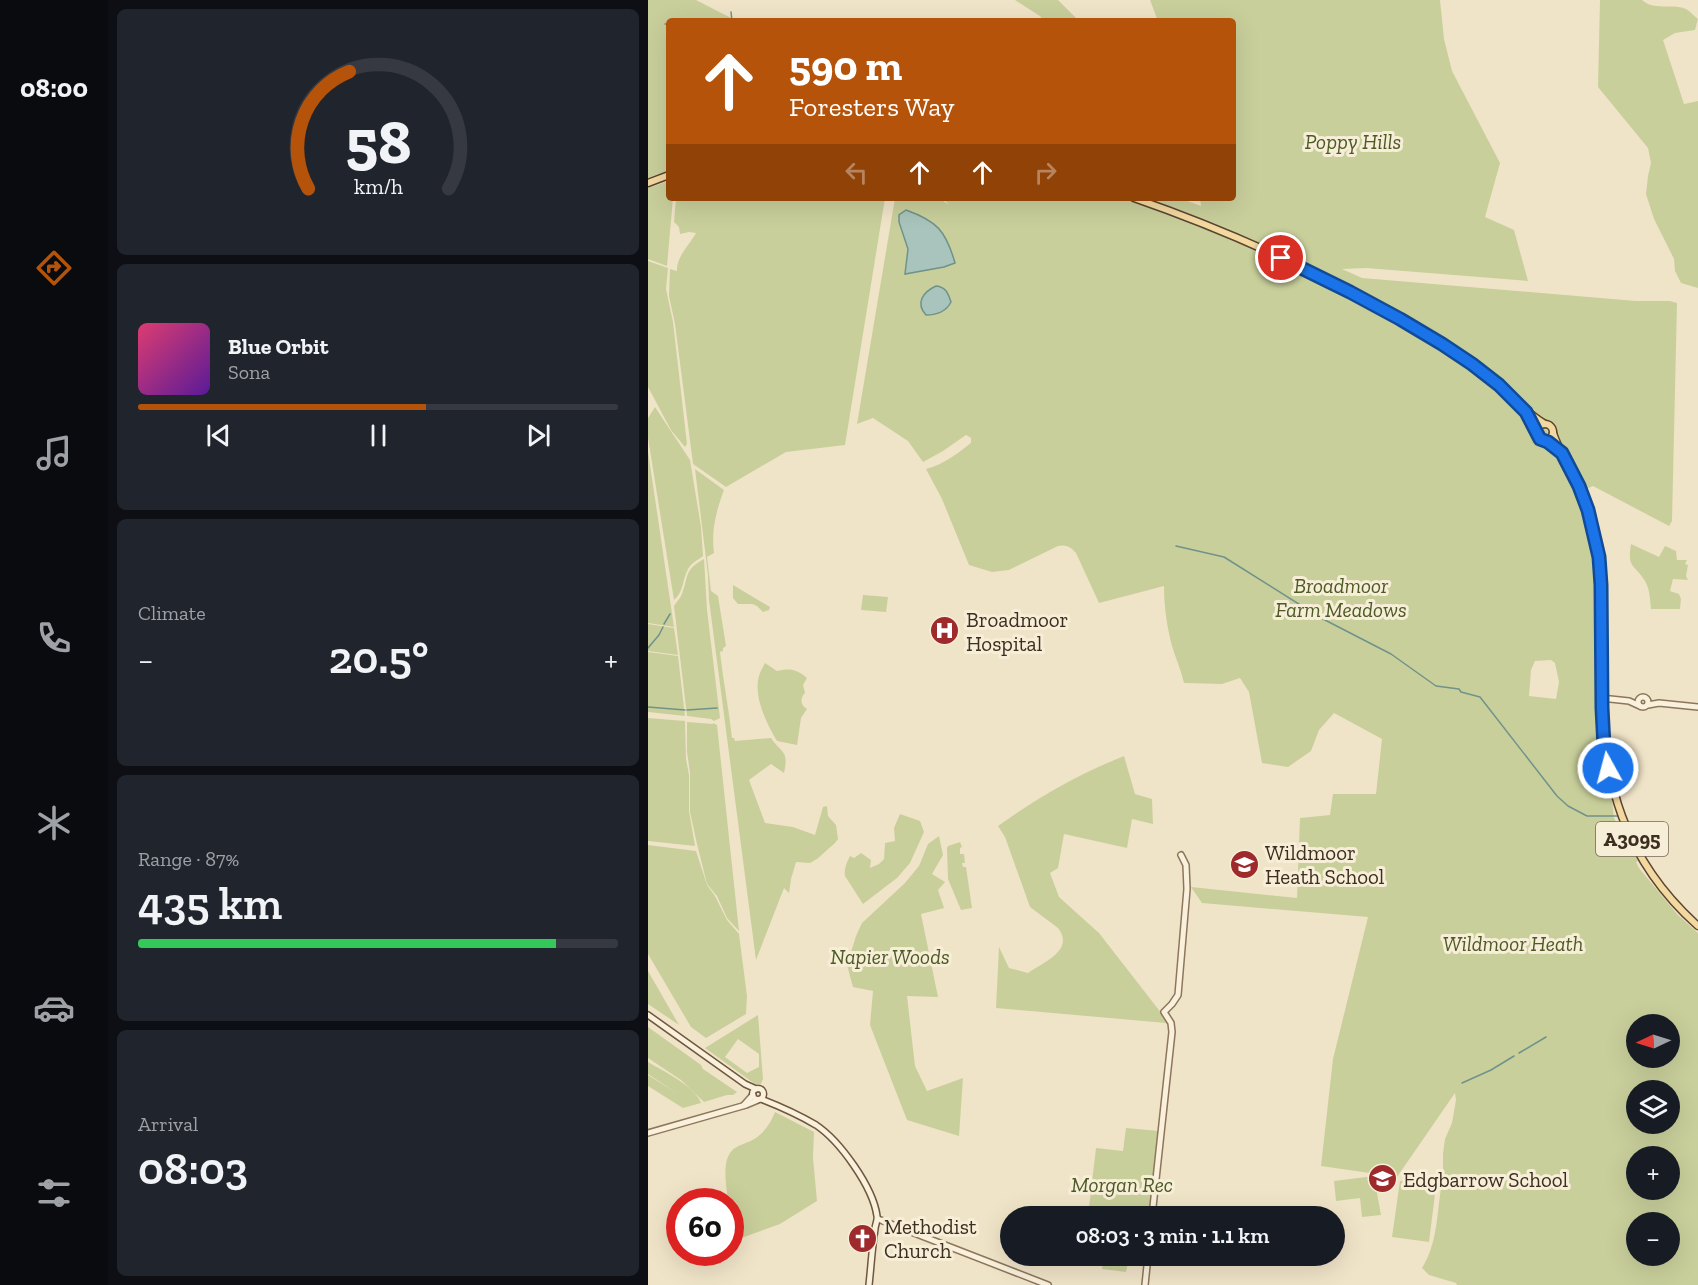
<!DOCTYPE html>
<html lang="en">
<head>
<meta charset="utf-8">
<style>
	:root { --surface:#171b24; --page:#20242c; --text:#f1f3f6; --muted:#9ea1a6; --line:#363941; --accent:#b45309 }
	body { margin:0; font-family:"Zilla Slab",serif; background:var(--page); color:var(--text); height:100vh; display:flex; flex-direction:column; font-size:22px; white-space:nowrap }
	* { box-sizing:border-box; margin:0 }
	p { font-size:20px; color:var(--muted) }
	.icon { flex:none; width:33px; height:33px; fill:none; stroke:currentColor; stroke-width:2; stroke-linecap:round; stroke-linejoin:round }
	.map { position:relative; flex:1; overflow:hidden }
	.drawer { display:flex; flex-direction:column; gap:9px; padding:9px; background:#0d0f14; width:540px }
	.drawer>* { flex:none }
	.hud { position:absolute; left:18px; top:18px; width:570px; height:183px; border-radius:6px; box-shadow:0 6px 24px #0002; background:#b45309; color:#fff; overflow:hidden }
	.needle { width:39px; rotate:266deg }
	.controls { position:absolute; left:978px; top:1014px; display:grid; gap:12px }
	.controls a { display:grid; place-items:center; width:54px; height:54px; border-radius:50%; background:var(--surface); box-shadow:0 6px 24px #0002; font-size:30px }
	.speed { position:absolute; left:18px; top:1188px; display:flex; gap:12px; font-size:30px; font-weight:700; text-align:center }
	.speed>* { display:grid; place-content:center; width:78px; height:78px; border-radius:50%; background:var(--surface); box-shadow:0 6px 24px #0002; line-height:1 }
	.speed .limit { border:9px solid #d22; background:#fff; color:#111 }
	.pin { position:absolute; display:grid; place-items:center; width:51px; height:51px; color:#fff; margin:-26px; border:3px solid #fff; border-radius:50%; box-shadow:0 2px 6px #0007 }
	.me { position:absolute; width:66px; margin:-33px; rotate:353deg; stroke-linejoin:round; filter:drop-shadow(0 0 4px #0008) }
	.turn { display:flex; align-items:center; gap:21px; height:126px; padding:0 24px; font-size:27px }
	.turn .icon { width:78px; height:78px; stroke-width:2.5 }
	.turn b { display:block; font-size:42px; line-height:51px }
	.lanes { display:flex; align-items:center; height:57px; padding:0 24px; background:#0003; justify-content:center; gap:30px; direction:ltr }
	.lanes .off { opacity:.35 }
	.big { font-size:45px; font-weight:600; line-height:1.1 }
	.drawer .widget { flex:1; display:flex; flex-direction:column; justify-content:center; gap:9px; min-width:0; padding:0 21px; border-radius:9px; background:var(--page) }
	.drawer .dial { align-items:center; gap:0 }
	.dial svg { height:156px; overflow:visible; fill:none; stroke:var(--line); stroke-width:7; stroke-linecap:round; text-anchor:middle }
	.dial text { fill:var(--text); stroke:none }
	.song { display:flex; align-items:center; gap:18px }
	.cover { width:72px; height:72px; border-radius:9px; background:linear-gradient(135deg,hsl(340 70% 55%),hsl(270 70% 35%)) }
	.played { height:6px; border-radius:3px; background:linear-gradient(90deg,var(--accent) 60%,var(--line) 60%) }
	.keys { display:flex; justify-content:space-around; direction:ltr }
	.heat { display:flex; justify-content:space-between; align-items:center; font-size:33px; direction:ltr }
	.charge { height:9px; border-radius:4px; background:linear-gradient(90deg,#34c759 87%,var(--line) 0) }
	.trip { position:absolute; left:352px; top:1206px; width:345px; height:60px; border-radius:30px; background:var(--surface); box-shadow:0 6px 24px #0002; font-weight:600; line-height:60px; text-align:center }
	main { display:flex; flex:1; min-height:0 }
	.tab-bar { display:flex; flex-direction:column; width:108px; justify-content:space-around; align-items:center; background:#090b0e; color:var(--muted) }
	.tab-bar .icon { width:42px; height:42px }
	.tab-bar .selected { color:var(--accent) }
	.tab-bar b { font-size:27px; color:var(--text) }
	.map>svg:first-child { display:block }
</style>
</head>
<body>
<main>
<nav class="tab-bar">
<b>08:00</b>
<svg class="icon selected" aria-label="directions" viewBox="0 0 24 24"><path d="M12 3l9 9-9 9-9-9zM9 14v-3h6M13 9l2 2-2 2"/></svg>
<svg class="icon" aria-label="music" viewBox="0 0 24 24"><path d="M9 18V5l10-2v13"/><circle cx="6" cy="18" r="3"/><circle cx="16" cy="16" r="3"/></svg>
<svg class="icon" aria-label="phone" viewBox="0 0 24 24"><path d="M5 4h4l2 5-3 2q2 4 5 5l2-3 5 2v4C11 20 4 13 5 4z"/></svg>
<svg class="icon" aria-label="climate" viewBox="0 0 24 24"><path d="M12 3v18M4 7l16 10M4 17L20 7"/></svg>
<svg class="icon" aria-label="car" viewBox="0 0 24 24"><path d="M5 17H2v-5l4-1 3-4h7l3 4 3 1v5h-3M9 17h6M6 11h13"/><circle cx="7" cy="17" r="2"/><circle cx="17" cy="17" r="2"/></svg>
<svg class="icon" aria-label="filters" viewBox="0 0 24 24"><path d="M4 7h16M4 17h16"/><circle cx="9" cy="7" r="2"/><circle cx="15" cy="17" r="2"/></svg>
</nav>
<section class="drawer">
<div class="widget dial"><svg viewBox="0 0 100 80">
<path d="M14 69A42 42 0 1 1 86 69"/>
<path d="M14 69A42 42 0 0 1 35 9" stroke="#b45309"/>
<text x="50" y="56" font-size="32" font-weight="700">58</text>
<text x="50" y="72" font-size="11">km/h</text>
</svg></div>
<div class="widget">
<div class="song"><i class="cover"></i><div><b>Blue Orbit</b><p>Sona</p></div></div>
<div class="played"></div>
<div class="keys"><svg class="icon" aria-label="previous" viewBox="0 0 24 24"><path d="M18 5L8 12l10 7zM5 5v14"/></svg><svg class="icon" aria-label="pause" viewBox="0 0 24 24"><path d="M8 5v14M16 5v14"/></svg><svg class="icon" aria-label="next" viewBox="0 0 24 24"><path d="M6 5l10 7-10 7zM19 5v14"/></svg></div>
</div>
<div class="widget"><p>Climate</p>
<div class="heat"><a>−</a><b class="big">20.5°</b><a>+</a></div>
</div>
<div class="widget"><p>Range · 87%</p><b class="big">435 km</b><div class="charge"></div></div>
<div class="widget"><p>Arrival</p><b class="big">08:03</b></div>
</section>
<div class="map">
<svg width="1050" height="1285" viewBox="0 0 1050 1285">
	<rect width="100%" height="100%" fill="#f0e4c8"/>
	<g fill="#c9cf9b" fill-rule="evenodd">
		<polygon points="0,0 48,0 89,21 21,21 21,170 0,178"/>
		<polygon points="367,0 410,0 431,21 396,21 392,16"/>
		<path d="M 502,0 L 792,0 L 796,39 L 804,71 L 852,163 L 837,217 L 866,230 L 880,281 L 718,268 L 694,269 L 714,278 L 988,301 L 1022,301 L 1029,303 L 1024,521 L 1021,526 L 945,486 L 936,490 L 951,599 L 950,750 L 960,796 L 964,799 L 966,818 L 978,843 L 983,846 L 990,861 L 988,862 L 991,868 L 1029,914 L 1050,933 L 1050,1285 L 809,1285 L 808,1283 L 781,1275 L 774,1268 C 789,1245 789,1214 793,1188 L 788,1186 L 781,1242 L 744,1237 L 752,1181 L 785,1186 L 776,1183 L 776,1180 C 783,1180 791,1182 795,1176 L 795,1154 L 797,1139 L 804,1123 L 808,1100 L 807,1093 L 749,1177 L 673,1166 L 685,1059 L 720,917 L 554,903 L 543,887 L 649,898 L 652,818 L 682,815 L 685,794 L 728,794 L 734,739 L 686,713 L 671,730 L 663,751 L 640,767 L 614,763 L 601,692 L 592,678 L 574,684 L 536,683 C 533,670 528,659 524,646 C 519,627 516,607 516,586 L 451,603 L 428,553 C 423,547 418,544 410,546 L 361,570 L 344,572 L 321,565 L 294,499 L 278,469 C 296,464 309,454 323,443 L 323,438 L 318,435 L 295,451 L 275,462 L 260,441 L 225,418 L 209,424 L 247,198 L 291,198 L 301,205 L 295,198 L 531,198 L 553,206 L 552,198 L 585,198 L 585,21 L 510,21 ZM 903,660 L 907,663 L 911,682 L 908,699 L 881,696 L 883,670 L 887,661 ZM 988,1024 L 1022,1024 L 1022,1058 L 988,1058 ZM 988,1090 L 1022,1090 L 1022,1124 L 988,1124 ZM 988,1156 L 1022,1156 L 1022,1190 L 988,1190 ZM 988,1222 L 1022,1222 L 1022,1256 L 988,1256 Z"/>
		<path d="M 952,0 L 994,0 C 1006,11 1024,3 1038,9 C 1042,11 1046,16 1050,19 L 1047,30 L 1027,33 L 1015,40 L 1036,104 L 1050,101 L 1050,288 L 1033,283 L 1027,271 L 1026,259 L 1006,219 L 998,194 L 1000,176 L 1003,163 L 1000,148 L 950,87 Z"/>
		<polygon points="21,181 21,198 25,198 19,266 0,259 0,188"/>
		<path d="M 28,198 L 237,198 L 197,445 L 138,452 L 78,487 L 45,464 L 27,324 L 21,296 L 22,269 L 29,271 C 28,257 42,244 48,233 L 41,232 L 32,234 L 31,227 L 26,222 Z"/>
		<polygon points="0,261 20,268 18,289 25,322 39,444 37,447 23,430 0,387"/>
		<path d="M 7,407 L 42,460 L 53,527 L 55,556 C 50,560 43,563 40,569 C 34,580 36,592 26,600 L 0,438 L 0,418 Z"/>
		<polygon points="0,451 26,627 0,623"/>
		<path d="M 47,469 L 76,490 C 68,511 63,531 66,553 L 59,557 L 63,591 L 70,596 L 78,646 L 75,648 L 75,651 L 72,652 C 75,681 81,709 84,738 L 86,738 L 87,741 L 123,738 C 134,754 141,750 136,773 L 123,764 L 101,780 L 117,823 L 145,827 L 167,835 L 175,807 L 179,806 L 180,816 L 188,825 L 190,839 L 187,843 L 169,859 L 162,863 L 148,862 L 143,879 L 141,893 L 136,888 L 108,960 L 61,600 L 60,575 Z"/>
		<path d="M 983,544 L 1011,557 L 1017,546 L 1028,551 L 1029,560 L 1039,560 L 1037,564 L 1040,565 L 1038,576 L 1040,580 L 1025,579 L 1022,591 L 1031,594 L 1033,599 L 1032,609 L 1003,609 C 1002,600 1002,589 997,581 C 986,563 979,569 983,544 Z"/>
		<path d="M 56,559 L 59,610 L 72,718 L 66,721 L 63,719 L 39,716 L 26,606 C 28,602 32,599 34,594 C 41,575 36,570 56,559 Z"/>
		<polygon points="85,585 122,607 121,610 115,612 109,606 104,604 90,604 85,598"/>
		<polygon points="215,595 240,597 238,612 213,610"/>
		<polygon points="0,624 26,628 30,655 0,651"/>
		<polygon points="0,652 30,656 37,716 0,712"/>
		<path d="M 117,663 L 129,671 C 141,668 149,669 159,678 L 155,685 L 157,693 C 152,698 152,705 159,709 L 153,718 L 149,745 L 129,741 C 119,724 105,697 111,676 C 112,672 115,667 117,663 Z"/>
		<polygon points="0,718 37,721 38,759 41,775 41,811 47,846 0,841"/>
		<polygon points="39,722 65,724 65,723 69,725 91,931 79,918 69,896 59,884 49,844 42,812 42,773 39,752"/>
		<path d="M 476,756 L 487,794 L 504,799 L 505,824 L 484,819 L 479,848 L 416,834 L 410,868 L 402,873 L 411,897 L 451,933 L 514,1014 L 518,1023 L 348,1008 L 351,947 L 361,968 L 380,973 C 396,962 427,950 410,928 L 382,907 L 357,837 L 350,826 C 392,796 429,775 476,756 Z"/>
		<path d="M 252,814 L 272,821 L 276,832 L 262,863 L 249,878 L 215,904 L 197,876 C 196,868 199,862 202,856 L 206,858 L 213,853 L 223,860 L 222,868 L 231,864 L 236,859 L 237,843 L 247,841 L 246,828 Z"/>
		<polygon points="291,836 295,855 284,874 297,882 290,890 296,908 273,914 290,997 259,996 267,1066 279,1091 315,1078 311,1136 259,1120 222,1025 225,991 205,987 199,965 208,936 214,923 257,883 271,866 280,844"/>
		<polygon points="312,842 314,847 312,848 312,854 316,854 317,863 314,863 315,867 318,867 324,908 313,910 300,879 299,848 300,846"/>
		<polygon points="0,845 48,851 59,885 67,896 79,920 91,934 99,996 98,1014 58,1038 43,1027 0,954"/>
		<polygon points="0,971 31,1025 0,1004"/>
		<path d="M 110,1015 L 115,1079 L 113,1084 L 107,1084 L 57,1048 ZM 90,1039 L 111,1054 L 111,1067 L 99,1073 L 77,1057 Z"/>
		<polygon points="0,1027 53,1065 55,1069 89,1092 85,1095 79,1095 56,1102 33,1080 0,1058"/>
		<path d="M 0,1062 C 15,1071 47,1086 53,1103 L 35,1108 L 0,1086 L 0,1075 L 30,1094 L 0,1074 Z"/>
		<path d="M 127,1112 L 166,1132 L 165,1158 L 169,1201 L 132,1224 L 88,1240 L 83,1216 L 82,1202 L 80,1201 C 79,1190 76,1176 78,1164 C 82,1144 93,1147 108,1138 C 117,1132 123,1122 127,1112 Z"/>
		<polygon points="478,1128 511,1131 501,1216 440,1216 448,1148 475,1151"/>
		<polygon points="726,1176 733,1215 714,1217 712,1198 688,1201 686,1181"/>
		<polygon points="450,1256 497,1256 496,1264 480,1262 478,1272 454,1269 455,1263 450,1262"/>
	</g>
	<g fill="#a9c4bc" stroke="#6f938a" stroke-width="1.5">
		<path d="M 258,210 C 289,221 298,231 307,263 L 296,267 L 257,274 L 260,249 L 251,222 L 251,215 Z"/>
		<path d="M 288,286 C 298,287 300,293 303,302 C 298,312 289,315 278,315 C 267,303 275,292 288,286 Z"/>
	</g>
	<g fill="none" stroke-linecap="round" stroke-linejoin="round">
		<g stroke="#6f938a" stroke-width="1.5">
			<polyline points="83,12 84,21"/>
			<polyline points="17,24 21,24"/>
			<polyline points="528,546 576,557 673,618"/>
			<polyline points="675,619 743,654 788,686 811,689 813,692 832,697 909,796 920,806 939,816 970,816"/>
			<polyline points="16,624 22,614"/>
			<polyline points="0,648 11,635 15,627"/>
			<polyline points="0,707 37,710"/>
			<polyline points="39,710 69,708"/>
			<polyline points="871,1053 898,1037"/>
			<polyline points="814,1083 843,1070 866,1056"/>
		</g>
		<defs>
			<g id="tertiary">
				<circle cx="995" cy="702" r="5"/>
				<polyline points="953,698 981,701 992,706"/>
				<polyline points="1000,705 1011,703 1050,707"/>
				<polyline points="96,1105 105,1095"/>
				<polyline points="0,1133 98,1105 110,1100"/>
				<polyline points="504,1216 524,1032 523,1023 516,1012 524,1004 530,995 539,889 538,865 533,855"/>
				<polyline points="230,1219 400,1285"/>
				<polyline points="497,1285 500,1256"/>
			</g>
			<g id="secondary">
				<polyline points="0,1015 97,1084 108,1089"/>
				<circle cx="110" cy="1094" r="5.5"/>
				<path d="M 113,1099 C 131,1106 151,1115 168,1125 C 192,1141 225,1187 229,1216 C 230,1220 227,1225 227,1229 C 224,1248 223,1267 221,1285"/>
			</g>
			<g id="primary">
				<polyline points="0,183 21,175"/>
				<path d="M 486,198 C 590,234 703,286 796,345 C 815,357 834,371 852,386 C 867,399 879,414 897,424"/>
				<polyline points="879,414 889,434"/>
				<circle cx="897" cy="432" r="8"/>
				<path d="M 905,433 C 910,449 920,463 927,478 C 939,503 947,529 950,557 C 957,599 953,642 953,684 C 954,781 976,860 1050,926"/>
			</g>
		</defs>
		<use href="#tertiary" stroke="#8d765c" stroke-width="8"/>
		<use href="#secondary" stroke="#6f573f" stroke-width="8"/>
		<use href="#primary" stroke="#5b4430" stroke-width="9"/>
		<use href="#tertiary" stroke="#faf1dc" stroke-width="5"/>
		<use href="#secondary" stroke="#faf1dc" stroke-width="5"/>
		<use href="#primary" stroke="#f3d9a0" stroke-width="6"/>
	</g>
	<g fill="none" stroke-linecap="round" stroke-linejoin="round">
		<defs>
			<polyline id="route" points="633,258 702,292 752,319 794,344 824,364 851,385 878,412 892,439 900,442 914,453 931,486 940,510 951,557 953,585 954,708 956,746 960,768"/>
		</defs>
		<use href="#route" stroke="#114b97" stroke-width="15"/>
		<use href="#route" stroke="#1a73e8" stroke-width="10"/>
	</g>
	<defs>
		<symbol id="hospital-disc" viewBox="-11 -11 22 22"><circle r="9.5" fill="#9e2a2b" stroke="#f7eed8"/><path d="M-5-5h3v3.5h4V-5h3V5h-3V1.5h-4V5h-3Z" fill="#fff"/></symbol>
		<symbol id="school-disc" viewBox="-11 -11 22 22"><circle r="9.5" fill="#9e2a2b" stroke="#f7eed8"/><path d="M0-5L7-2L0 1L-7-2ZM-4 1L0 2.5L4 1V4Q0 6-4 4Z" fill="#fff"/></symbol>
		<symbol id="church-disc" viewBox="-11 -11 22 22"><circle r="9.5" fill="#9e2a2b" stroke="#f7eed8"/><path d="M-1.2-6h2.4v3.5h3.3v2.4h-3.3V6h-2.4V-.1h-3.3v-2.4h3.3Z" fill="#fff"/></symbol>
	</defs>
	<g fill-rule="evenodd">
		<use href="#hospital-disc" x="280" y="614" width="33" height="33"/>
		<use href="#school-disc" x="580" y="848" width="33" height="33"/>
		<use href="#school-disc" x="718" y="1162" width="33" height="33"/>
		<use href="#church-disc" x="198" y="1222" width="33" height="33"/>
	</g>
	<g text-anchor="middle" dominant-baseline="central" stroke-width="6" stroke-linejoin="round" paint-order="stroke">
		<rect fill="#f7eed8" stroke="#756857" stroke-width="1.5" x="948" y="822" width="72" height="34" rx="4.5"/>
		<g font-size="20" font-weight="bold" fill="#3d2e20">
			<text x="984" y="839">A3095</text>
		</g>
		<g font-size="21" font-style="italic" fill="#4d5a26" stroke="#f7eed8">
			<text x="705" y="141">Poppy Hills</text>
			<text x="693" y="585">Broadmoor<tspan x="693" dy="24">Farm Meadows</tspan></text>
			<text x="865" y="943">Wildmoor Heath</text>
			<text x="242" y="956">Napier Woods</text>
			<text x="474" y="1184">Morgan Rec</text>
		</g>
		<g font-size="21" fill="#3d2e20" stroke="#f7eed8" text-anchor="start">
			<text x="318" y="619">Broadmoor<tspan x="318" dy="24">Hospital</tspan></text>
			<text x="617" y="852">Wildmoor<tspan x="617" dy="24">Heath School</tspan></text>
			<text x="755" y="1179">Edgbarrow School</text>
			<text x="236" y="1226">Methodist<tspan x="236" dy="24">Church</tspan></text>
		</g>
	</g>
</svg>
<div class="controls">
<a><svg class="needle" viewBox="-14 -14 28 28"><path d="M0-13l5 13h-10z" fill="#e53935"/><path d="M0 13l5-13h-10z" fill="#9ea1a6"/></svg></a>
<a><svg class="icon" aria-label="layers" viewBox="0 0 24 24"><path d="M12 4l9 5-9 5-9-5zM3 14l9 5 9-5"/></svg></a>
<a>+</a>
<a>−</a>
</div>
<div class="speed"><div class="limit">60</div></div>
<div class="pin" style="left:633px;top:258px;background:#d93025"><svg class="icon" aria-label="arrive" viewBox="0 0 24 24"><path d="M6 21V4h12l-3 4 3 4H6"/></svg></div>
<svg class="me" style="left:960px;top:768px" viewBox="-20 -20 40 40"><circle r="17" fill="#1a73e8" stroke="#fff" stroke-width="3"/><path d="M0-11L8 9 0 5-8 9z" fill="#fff"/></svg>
<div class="trip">08:03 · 3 min · 1.1 km</div>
<div class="hud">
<div class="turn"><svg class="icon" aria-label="ahead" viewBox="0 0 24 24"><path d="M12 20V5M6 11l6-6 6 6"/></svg><div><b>590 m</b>Foresters Way</div></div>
<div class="lanes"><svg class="icon off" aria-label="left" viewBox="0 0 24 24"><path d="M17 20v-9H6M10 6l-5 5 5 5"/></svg><svg class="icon" aria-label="ahead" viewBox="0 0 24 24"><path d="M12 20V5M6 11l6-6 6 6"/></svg><svg class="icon" aria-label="ahead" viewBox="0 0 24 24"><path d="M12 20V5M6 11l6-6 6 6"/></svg><svg class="icon off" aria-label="right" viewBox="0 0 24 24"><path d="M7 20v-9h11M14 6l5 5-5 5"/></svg></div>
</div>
</div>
</main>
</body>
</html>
